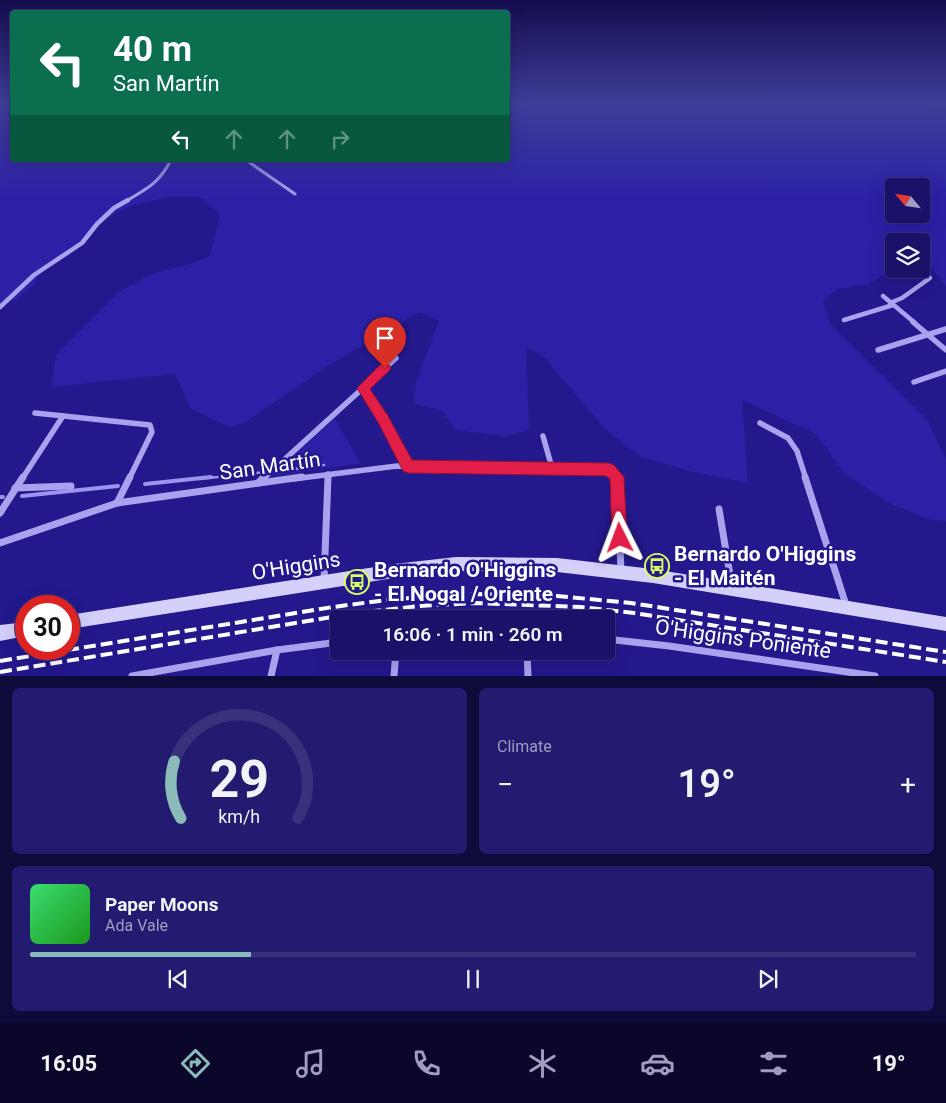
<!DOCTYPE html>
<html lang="en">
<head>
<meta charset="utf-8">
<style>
	:root { --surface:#1a1269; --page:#231b6f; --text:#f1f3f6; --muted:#9f9ec0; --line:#38327d; --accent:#8bbbb9 }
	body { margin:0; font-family:Roboto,sans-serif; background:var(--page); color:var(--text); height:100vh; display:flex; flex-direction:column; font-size:19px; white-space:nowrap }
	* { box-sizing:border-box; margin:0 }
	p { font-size:16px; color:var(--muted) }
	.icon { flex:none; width:28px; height:28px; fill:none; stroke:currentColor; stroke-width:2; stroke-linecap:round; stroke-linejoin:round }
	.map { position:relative; height:676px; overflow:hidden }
	.side { display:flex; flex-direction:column; gap:12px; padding:12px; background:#0e0a3a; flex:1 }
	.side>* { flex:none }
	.guide { position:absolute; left:10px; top:10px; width:500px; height:152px; border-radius:5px; box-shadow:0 5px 20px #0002,0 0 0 1px var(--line); background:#0b6e4f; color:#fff; overflow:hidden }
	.needle { width:32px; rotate:299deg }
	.buttons { position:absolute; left:885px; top:178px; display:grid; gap:10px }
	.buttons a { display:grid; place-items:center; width:45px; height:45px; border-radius:5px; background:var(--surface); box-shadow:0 5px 20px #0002,0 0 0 1px var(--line); font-size:25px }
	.speed { position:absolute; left:15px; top:595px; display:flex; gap:10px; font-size:25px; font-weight:700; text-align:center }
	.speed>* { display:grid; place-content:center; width:65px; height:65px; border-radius:50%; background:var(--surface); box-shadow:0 5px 20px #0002,0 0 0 1px var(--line); line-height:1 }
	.speed .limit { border:8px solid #d22; background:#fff; color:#111 }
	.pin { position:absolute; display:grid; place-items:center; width:42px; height:42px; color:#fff; margin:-51px -21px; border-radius:50% 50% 50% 0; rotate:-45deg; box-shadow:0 0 5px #0007 }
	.pin .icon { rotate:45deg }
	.me { position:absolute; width:55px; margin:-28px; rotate:357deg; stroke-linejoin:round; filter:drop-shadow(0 0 4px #0008) }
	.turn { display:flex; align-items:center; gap:18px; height:105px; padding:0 20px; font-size:22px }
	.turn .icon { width:65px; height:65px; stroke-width:2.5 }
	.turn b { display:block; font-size:35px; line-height:42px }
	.lanes { display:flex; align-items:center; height:48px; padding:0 20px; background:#0003; justify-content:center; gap:25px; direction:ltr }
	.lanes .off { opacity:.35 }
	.big { font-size:38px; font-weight:600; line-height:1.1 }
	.side .tile { flex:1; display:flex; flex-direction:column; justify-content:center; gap:8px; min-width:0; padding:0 18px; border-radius:8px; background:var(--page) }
	.side .dial { align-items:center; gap:0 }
	.dial svg { height:130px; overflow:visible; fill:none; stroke:var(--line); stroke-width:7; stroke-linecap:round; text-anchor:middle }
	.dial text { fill:var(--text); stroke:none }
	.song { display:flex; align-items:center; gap:15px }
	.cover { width:60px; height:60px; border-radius:8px; background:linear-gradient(135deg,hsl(140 70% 55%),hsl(120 70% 35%)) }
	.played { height:5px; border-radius:2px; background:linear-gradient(90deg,var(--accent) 25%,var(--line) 25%) }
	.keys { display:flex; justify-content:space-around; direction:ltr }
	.heat { display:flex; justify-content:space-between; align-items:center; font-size:28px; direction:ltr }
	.side .tiles { flex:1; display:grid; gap:12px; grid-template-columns:1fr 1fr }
	.tile:last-child { grid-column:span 2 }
	.trip { position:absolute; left:330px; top:610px; width:285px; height:50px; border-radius:5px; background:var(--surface); box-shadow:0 5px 20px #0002,0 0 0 1px var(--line); font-weight:600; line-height:50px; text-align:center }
	.tabs { display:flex; height:80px; justify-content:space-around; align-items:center; background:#0a072a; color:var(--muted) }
	.tabs .icon { width:35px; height:35px }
	.tabs .selected { color:var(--accent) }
	.tabs b { font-size:22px; color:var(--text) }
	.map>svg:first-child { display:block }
</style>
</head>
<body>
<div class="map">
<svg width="946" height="676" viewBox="0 0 946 676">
	<rect width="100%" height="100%" fill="#23188c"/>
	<g fill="#2c20a6" fill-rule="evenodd">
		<path d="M 0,104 L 12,104 L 12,160 L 508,160 L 508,104 L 903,104 L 946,115 L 946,286 L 929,264 L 921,262 L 921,241 L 894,241 L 894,269 L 866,285 L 838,289 L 823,301 L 830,324 L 928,421 L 946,459 L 946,521 L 927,519 L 887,502 L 844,473 L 816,434 L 742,400 L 748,483 L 697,473 L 641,457 L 605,429 L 543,356 L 526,347 L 529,430 L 505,436 L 456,430 L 441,410 L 414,404 L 416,381 L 439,321 L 419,312 L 328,366 L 244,423 L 229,427 L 190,408 L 175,374 L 51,387 L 56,355 L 119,292 L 152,274 L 192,263 L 210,256 L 220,216 L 215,209 L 199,197 L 170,197 L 133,205 L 101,221 L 85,242 L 43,268 L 34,285 L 16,299 L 0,306 ZM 894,186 L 921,186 L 921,214 L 894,214 Z"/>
		<polygon points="335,419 361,463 273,476 273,473"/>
	</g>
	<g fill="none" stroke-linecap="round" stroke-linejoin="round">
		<g stroke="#9b95f1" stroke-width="2.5">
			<polyline points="281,471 324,465"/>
			<polyline points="199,479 266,472"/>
		</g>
		<g stroke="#9b95f1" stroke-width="4">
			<polyline points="145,484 211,477"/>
			<polyline points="22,496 118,486"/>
			<polyline points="0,497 3,497"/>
		</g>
		<g stroke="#a9a2ef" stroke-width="3">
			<polyline points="246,160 295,194"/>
			<path d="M 126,201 C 148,188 159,183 171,160"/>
		</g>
		<g stroke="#a9a2ef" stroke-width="4.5">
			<polyline points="883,296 915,323"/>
			<polyline points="890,303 902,298 930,278"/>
			<polyline points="0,307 34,275 82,243 97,224 114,208 128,200"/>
			<polyline points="844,320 893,305"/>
		</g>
		<g stroke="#a9a2ef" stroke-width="5.5">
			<polyline points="913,322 946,350"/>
			<polyline points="878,350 946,329"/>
			<polyline points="914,382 946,371"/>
			<polyline points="363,388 408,466"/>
			<polyline points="35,413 150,425 152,432 129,479"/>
			<polyline points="760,423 788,438 797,451 806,479"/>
			<polyline points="543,436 552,468"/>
			<polyline points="22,479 63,416"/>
			<polyline points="263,479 396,358"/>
			<polyline points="293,479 397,466 604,468 611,471 617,479"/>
			<polyline points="328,479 328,474"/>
		</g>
		<g stroke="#a9a2ef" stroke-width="7">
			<polyline points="617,477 621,571"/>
			<polyline points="805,477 846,605"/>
			<polyline points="258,483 264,477"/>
			<polyline points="15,488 71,486"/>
			<polyline points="117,503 130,477"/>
			<polyline points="719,509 732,587"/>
			<polyline points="0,513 23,477"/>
			<polyline points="0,543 117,503 302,477"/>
			<polyline points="324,580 328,477"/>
			<polyline points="606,639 669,646 875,676"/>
			<polyline points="527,651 528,676"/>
			<polyline points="132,676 277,650 339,642"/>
			<polyline points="271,676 277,650"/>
			<polyline points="394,676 396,651"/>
		</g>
		<g fill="#d4d0fa" fill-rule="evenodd">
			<polygon points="456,557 557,558 653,569 946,617 946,631 653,583 557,572 456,571 394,578 69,629 69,615 394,564"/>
			<polygon points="26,622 26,636 0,641 0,625"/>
		</g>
		<g stroke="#fff" stroke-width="4" stroke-dasharray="12 5" stroke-linecap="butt">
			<polyline points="0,661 333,607 394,599 476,594 557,596 631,603 946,652"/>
			<polyline points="0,672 356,613 420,606 475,603 581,607 634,613 946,662"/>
		</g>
	</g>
	<linearGradient id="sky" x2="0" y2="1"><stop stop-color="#130d4d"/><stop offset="0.52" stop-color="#3f3d99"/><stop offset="1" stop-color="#3f3d99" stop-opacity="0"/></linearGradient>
	<rect width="946" height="199" fill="url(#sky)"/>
	<polygon fill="#e11d48" stroke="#92132f" points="385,363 389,365 391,368 389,371 370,389 388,416 412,460 609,463 614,465 624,477 627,538 625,543 620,545 614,543 612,538 610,479 606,476 408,473 403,471 379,424 357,388 380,365"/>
	<defs>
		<symbol id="bus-ring" viewBox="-11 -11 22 22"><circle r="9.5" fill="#23188c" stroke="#d8ff60" stroke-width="1.5"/><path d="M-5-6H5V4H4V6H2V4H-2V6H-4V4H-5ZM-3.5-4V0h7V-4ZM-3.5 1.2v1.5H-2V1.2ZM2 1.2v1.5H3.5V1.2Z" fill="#d8ff60"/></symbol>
	</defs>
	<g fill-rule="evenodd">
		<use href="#bus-ring" x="643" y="552" width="28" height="28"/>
		<use href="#bus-ring" x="343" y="568" width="28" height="28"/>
	</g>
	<g text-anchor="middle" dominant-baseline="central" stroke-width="5" stroke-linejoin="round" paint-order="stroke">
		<g font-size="21" fill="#fff" stroke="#23188c">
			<text transform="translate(270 466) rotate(-8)">San Martín</text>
			<text transform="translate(296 566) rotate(-9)">O'Higgins</text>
			<text transform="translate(743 639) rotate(8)">O'Higgins Poniente</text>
		</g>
		<g font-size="21" font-weight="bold" fill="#fff" stroke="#23188c" text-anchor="start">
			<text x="674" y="554">Bernardo O'Higgins<tspan x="674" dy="24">- El Maitén</tspan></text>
			<text x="374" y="570">Bernardo O'Higgins<tspan x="374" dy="24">- El Nogal / Oriente</tspan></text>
		</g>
	</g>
</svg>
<div class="buttons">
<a><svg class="needle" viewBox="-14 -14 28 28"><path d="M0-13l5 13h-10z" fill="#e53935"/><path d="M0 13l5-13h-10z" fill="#9f9ec0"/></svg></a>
<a><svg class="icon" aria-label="layers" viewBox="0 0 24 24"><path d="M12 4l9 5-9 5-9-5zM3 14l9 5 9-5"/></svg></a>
</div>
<div class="speed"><div class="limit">30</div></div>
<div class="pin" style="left:385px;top:368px;background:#d93025"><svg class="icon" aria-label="arrive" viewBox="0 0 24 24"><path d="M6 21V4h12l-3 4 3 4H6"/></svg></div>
<svg class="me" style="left:620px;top:538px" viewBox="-20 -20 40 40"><path d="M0-17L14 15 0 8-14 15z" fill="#e11d48" stroke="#fff" stroke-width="4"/></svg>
<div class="trip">16:06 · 1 min · 260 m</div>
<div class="guide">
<div class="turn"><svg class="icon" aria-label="left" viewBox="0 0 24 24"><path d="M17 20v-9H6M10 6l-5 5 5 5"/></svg><div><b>40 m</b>San Martín</div></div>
<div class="lanes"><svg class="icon" aria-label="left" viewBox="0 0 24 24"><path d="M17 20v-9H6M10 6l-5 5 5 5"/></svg><svg class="icon off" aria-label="ahead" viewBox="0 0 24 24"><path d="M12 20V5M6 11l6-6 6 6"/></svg><svg class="icon off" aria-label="ahead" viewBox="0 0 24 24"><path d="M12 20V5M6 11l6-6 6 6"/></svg><svg class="icon off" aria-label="right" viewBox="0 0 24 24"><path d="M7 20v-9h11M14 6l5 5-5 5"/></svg></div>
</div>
</div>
<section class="side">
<div class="tiles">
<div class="tile dial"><svg viewBox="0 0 100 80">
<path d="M14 69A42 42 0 1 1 86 69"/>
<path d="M14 69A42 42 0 0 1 10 34" stroke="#8bbbb9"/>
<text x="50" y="56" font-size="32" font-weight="700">29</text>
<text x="50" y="72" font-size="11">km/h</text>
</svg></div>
<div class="tile"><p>Climate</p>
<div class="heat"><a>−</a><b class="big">19°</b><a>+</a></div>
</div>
<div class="tile">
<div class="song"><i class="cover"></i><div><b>Paper Moons</b><p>Ada Vale</p></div></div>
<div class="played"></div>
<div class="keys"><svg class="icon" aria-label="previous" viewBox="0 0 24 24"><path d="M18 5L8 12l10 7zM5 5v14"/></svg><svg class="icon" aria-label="pause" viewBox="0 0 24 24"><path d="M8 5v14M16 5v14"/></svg><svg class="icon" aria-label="next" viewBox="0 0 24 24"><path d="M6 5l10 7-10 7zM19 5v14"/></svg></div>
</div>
</div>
</section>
<nav class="tabs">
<b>16:05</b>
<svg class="icon selected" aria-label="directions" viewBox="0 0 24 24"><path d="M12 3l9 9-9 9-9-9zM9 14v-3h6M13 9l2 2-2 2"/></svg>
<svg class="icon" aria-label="music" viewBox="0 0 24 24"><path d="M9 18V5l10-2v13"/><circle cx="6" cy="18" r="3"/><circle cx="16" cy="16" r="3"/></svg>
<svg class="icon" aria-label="phone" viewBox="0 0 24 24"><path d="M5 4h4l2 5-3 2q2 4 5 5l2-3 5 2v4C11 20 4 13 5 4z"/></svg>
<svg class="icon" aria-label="climate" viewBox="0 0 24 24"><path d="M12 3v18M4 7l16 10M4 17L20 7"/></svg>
<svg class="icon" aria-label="car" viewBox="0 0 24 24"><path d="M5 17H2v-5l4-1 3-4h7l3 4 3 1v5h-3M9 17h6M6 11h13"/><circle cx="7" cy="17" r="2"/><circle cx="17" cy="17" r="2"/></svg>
<svg class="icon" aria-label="filters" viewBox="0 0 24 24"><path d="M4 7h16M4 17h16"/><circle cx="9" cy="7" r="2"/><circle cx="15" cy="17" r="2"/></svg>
<b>19°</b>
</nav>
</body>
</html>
